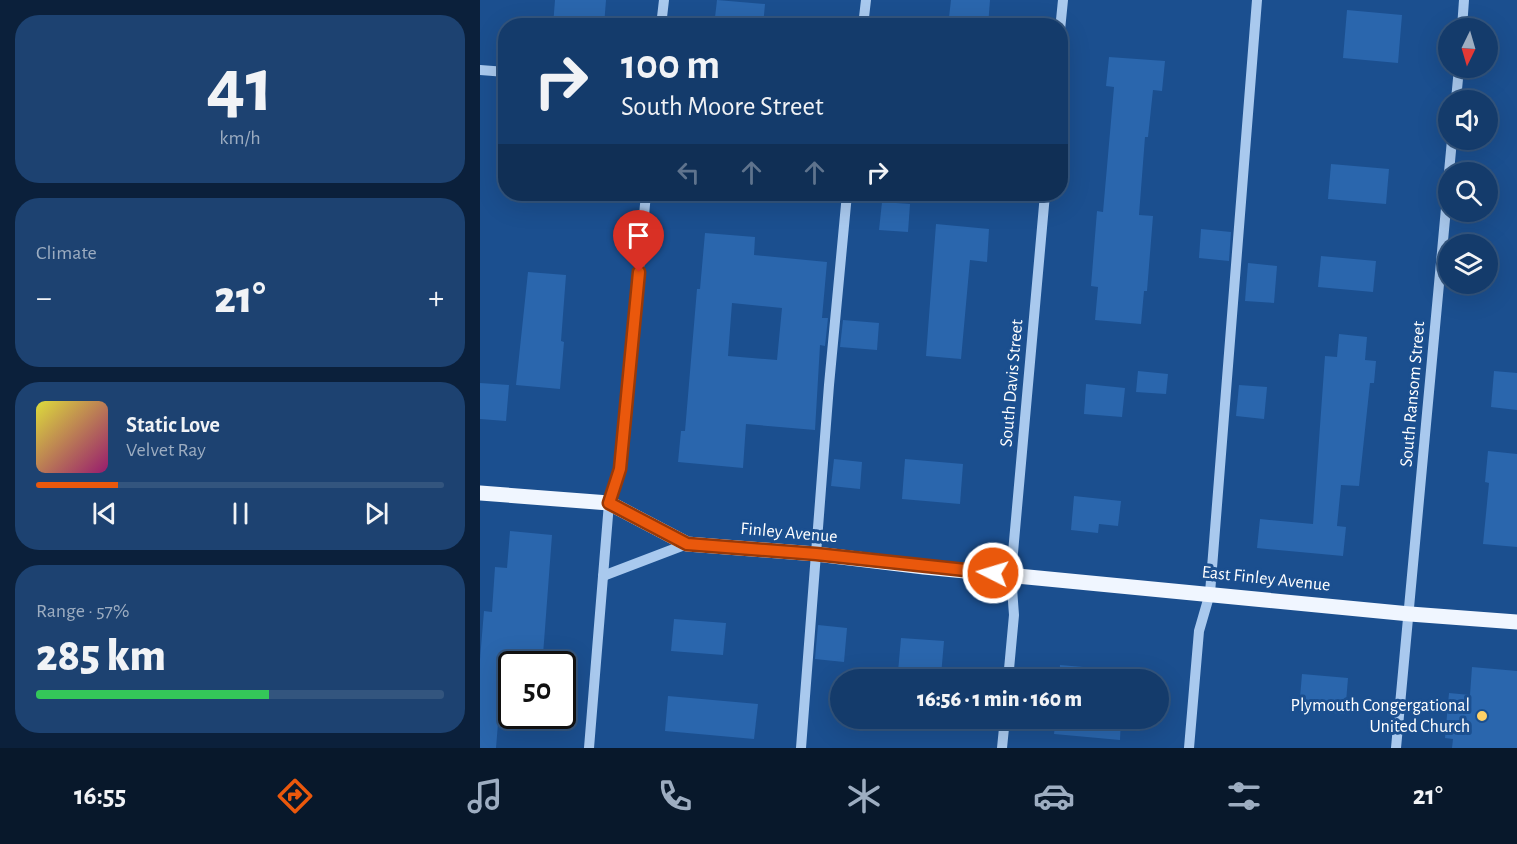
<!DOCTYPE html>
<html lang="en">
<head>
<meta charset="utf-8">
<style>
	:root { --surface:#143b6b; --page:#1d4271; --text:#f1f3f6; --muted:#9dadc1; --line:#33557e; --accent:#ea580c }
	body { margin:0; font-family:"Alegreya Sans",sans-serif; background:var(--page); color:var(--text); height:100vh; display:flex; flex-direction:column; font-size:22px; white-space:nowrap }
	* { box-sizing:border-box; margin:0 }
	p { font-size:20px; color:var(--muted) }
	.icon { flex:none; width:33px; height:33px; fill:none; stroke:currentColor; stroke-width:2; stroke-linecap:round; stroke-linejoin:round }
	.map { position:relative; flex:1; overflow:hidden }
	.panel { display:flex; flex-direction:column; gap:15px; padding:15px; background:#0b203b; width:480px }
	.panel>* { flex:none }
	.top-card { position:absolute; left:18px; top:18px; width:570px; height:183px; border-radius:24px; box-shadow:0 6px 24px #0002,0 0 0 2px var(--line); background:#143b6b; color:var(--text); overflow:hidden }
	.needle { width:39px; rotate:185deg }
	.tools { position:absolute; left:958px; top:18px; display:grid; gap:12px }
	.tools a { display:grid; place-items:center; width:60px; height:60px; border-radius:50%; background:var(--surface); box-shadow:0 6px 24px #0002,0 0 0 2px var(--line); font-size:30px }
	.speed { position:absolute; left:18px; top:651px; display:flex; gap:12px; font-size:30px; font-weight:700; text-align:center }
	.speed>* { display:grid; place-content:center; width:78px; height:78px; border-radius:50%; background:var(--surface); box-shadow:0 6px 24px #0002,0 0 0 2px var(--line); line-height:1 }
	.speed .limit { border:3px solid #111; border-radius:9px; background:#fff; color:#111 }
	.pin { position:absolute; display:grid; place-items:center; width:51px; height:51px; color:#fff; margin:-62px -26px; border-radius:50% 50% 50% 0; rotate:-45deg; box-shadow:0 0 6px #0007 }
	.pin .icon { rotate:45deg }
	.me { position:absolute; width:66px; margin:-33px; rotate:275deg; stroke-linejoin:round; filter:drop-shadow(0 0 4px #0008) }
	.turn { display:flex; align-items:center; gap:21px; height:126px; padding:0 24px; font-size:27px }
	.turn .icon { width:78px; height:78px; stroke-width:2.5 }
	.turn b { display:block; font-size:42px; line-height:51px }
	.lanes { display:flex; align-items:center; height:57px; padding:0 24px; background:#0003; justify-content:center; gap:30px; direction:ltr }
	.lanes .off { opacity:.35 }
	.big { font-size:45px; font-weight:800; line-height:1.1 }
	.panel .card { flex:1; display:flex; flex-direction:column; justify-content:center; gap:9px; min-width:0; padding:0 21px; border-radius:24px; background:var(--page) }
	.panel .dial { align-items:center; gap:0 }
	.dial b { font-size:78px; line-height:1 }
	.song { display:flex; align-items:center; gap:18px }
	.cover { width:72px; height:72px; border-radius:9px; background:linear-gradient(135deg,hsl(60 70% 55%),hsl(320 70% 35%)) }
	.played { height:6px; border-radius:3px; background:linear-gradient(90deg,var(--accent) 20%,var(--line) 20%) }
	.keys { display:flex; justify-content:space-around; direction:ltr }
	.heat { display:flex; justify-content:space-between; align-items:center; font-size:33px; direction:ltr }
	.charge { height:9px; border-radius:4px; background:linear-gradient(90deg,#34c759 57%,var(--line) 0) }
	.trip { position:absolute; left:350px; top:669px; width:339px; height:60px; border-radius:30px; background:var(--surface); box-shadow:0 6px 24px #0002,0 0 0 2px var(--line); font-weight:800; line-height:60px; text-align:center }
	.dock { display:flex; height:96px; justify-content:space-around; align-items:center; background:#08182b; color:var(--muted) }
	.dock .icon { width:42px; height:42px }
	.dock .on { color:var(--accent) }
	.dock b { font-size:27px; color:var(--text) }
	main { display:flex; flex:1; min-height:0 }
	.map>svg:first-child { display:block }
</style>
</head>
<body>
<main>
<section class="panel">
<div class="card dial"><b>41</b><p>km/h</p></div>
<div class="card"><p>Climate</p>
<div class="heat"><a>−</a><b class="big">21°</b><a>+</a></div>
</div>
<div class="card">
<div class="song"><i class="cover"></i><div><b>Static Love</b><p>Velvet Ray</p></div></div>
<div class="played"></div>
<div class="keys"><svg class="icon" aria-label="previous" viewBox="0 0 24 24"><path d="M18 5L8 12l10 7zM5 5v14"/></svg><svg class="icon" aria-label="pause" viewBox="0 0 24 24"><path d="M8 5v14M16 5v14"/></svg><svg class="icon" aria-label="next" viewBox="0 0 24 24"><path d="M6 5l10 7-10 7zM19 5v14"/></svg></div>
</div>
<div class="card"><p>Range · 57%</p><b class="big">285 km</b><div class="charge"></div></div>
</section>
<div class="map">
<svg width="1037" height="748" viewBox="0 0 1037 748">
	<rect width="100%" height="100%" fill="#1b4f8f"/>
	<g fill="#2a66ad" fill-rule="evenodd">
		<polygon points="75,0 126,0 124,26 73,26"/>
		<polygon points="237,0 285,4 283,26 234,26"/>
		<polygon points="471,0 510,0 508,26 468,26"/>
		<polygon points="867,10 922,15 918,63 863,58"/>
		<polygon points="629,57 685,61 682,91 673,90 668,137 665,137 659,215 673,216 667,291 664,291 661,324 615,320 618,287 611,286 617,211 623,212 634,87 626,86"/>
		<polygon points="851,164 909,169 906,204 848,199"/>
		<polygon points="402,202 430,204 428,232 399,230"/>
		<polygon points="456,224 509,229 507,262 490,260 481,359 446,356"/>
		<polygon points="721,229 751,232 749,261 719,258"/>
		<path d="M 225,233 L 275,237 L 274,255 L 347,262 L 342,318 L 348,318 L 345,346 L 340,345 L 335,430 L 266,424 L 263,468 L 198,462 L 201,431 L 205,431 L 217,289 L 220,289 ZM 252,303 L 302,308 L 297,360 L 248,356 Z"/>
		<polygon points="841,256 896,261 893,292 838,287"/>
		<polygon points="768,263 797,266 794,303 765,301"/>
		<polygon points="48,272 86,275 81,341 84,342 80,389 36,385"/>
		<polygon points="363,320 399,323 397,350 360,347"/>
		<polygon points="859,334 887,337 885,360 896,361 894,383 890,383 879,486 861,485 857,526 866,527 863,556 777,548 780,519 833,524 845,356 857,357"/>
		<polygon points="658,371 688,374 686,394 656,392"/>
		<polygon points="1014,371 1037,373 1037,410 1011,407"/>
		<polygon points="0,383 29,385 26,421 0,419"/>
		<polygon points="606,384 645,388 642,417 604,414"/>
		<polygon points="759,385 787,387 784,419 756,416"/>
		<polygon points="1008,451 1037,454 1037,547 1003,544 1009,483 1005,482"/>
		<polygon points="354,459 382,462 380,489 351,486"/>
		<polygon points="425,459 483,464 480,504 422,499"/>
		<polygon points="594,496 641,501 638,526 619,524 618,533 591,530"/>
		<polygon points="30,531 72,535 63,655 32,653 32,700 20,699 16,748 0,748 0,659 4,611 12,612 15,567 27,568"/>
		<polygon points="194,619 246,623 243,655 191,651"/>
		<polygon points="338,625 367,628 364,662 335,659"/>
		<polygon points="421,638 464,641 461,676 418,672"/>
		<polygon points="580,665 638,670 637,680 579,680"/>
		<polygon points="992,667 1037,671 1037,748 972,748 973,739 965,738 969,693 990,695"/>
		<polygon points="822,674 868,678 865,714 819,710"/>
		<polygon points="188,696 278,704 274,739 185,731"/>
		<polygon points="576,718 641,718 640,740 574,734"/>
	</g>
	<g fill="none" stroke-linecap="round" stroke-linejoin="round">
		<g stroke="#a9c9ee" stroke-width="10">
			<polyline points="181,26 184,0"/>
			<polyline points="383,26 386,0"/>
			<polyline points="982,28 984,0"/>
			<polyline points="580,30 583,0"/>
			<polyline points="0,70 26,72"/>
			<polyline points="976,100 979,68"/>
			<polyline points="969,172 972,140"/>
			<polyline points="123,576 207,544"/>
			<polyline points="528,680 534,615 531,575 565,194"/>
			<polyline points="109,748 129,503 140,469 166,194"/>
			<polyline points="321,748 349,385 367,194"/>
			<polyline points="522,748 525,718"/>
			<polyline points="709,748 719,631 730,593 777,0"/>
			<polyline points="916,748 969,176"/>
		</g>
		<polyline stroke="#f0f6ff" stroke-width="15" points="0,493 129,503 207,544 336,554 444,567 930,614 1037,622"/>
	</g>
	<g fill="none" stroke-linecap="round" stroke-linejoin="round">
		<defs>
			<polyline id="route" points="159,272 140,469 129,503 207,544 336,554 513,573"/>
		</defs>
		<use href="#route" stroke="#983908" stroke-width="15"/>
		<use href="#route" stroke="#ea580c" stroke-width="10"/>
	</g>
	<circle fill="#ffd166" stroke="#1b4f8f" stroke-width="2" cx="1002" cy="716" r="6"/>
	<g text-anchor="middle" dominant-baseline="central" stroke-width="6" stroke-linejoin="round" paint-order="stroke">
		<g font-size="18" fill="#fff" stroke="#1b4f8f">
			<text transform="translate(532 383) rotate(-85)">South Davis Street</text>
			<text transform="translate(933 394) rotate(-85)">South Ransom Street</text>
			<text transform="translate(309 533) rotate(5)">Finley Avenue</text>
			<text transform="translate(786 579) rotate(6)">East Finley Avenue</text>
		</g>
		<g font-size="18" fill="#fff" stroke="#1b4f8f" text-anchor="end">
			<text x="990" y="706">Plymouth Congergational<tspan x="990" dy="21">United Church</tspan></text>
		</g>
	</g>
</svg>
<div class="tools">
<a><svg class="needle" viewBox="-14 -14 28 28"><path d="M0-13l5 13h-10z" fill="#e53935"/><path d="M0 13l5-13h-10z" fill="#9dadc1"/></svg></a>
<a><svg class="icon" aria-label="sound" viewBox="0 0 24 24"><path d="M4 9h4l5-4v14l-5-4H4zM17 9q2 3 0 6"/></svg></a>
<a><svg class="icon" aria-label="search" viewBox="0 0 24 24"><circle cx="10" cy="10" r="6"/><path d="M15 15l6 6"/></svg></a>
<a><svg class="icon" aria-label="layers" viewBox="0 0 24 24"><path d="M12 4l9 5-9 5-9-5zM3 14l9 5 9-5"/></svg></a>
</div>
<div class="speed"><div class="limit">50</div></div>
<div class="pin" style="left:159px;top:272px;background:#d93025"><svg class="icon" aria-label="arrive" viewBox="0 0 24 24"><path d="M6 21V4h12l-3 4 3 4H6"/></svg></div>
<svg class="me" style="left:513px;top:573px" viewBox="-20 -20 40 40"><circle r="17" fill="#ea580c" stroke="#fff" stroke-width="3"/><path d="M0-11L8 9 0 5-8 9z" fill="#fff"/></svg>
<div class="trip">16:56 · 1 min · 160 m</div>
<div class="top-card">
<div class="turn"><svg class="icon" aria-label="right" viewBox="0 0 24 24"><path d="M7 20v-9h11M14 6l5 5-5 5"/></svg><div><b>100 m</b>South Moore Street</div></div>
<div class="lanes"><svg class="icon off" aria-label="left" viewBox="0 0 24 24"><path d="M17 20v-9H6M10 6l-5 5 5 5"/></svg><svg class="icon off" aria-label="ahead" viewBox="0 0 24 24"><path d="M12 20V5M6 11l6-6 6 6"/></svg><svg class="icon off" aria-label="ahead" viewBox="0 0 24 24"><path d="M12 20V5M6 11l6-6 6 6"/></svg><svg class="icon" aria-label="right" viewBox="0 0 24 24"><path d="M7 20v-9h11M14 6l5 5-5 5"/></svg></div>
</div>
</div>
</main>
<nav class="dock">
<b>16:55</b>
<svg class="icon on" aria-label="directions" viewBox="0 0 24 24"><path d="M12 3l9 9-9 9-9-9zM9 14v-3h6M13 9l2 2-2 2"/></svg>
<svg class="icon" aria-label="music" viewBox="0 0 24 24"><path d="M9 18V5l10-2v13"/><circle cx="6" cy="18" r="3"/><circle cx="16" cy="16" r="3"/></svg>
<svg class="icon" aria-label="phone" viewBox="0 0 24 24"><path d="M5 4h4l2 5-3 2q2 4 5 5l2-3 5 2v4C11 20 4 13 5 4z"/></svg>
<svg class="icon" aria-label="climate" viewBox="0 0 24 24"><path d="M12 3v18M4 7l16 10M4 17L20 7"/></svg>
<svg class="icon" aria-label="car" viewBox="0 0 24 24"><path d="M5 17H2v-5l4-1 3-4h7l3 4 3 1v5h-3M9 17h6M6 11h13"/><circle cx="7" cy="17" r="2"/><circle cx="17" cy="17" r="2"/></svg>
<svg class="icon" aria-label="filters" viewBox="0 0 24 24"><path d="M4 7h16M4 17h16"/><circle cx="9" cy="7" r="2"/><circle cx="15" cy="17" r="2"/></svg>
<b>21°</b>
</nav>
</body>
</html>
